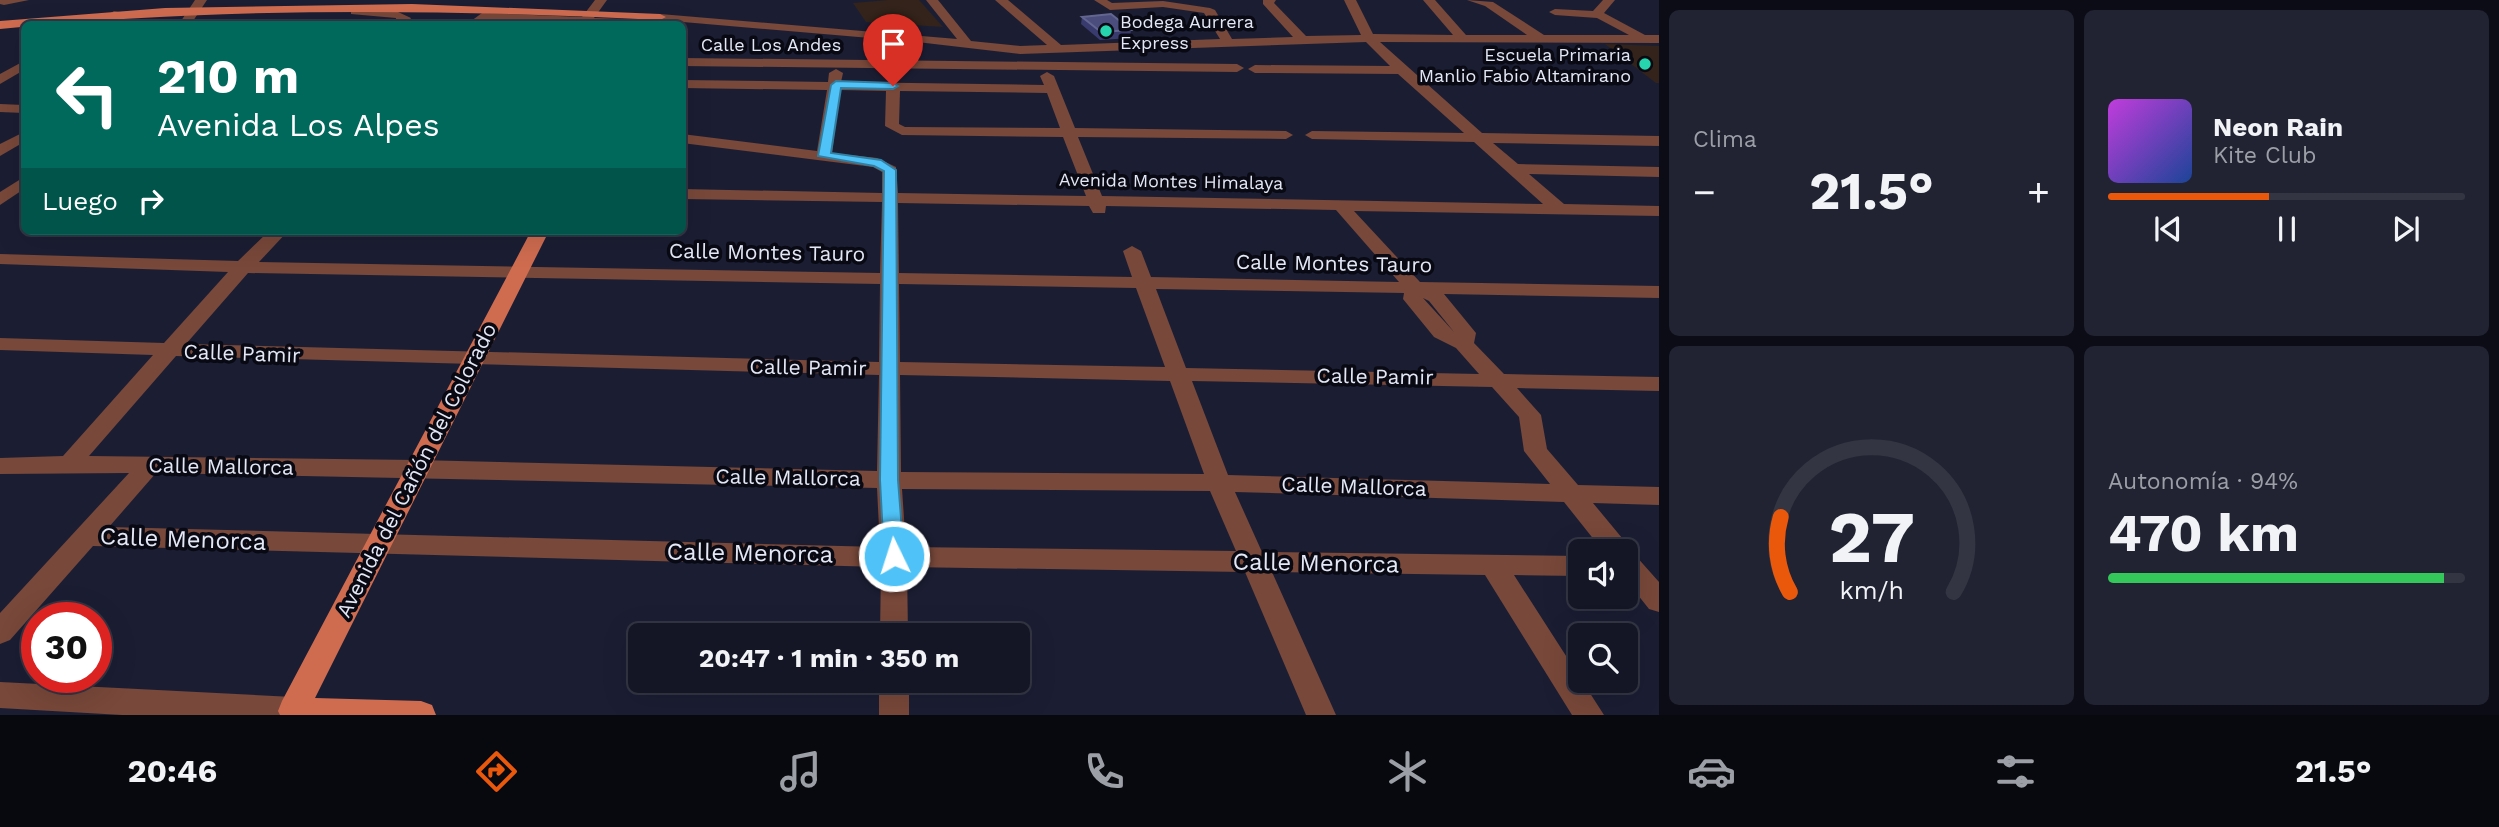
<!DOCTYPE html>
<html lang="es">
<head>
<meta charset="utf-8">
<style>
	:root { --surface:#141626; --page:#212332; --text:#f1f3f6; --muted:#9d9fa7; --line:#333543; --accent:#ea580c }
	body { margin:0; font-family:"Work Sans",sans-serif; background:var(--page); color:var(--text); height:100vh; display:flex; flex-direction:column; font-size:26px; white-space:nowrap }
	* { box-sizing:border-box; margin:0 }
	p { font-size:23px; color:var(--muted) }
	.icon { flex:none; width:38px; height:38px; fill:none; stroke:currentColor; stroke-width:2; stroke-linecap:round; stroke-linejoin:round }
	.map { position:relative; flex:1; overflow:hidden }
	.panel { display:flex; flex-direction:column; gap:10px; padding:10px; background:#0b0c15; width:840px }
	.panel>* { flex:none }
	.banner { position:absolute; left:21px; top:21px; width:665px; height:214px; border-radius:10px; box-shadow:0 7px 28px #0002,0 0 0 2px var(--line); background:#00695c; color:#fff; overflow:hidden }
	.tools { position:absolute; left:1568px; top:539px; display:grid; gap:14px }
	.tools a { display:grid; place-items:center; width:70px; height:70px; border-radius:10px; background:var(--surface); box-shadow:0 7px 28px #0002,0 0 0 2px var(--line); font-size:35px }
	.speed { position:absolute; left:21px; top:602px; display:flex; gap:14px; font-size:35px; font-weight:700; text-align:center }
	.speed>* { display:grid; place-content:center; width:91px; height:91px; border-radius:50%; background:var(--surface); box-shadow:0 7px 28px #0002,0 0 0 2px var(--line); line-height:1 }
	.speed .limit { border:10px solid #d22; background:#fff; color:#111 }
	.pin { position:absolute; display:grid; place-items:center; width:60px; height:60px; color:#fff; margin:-72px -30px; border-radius:50% 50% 50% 0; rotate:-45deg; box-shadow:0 0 7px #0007 }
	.pin .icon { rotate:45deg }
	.me { position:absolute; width:77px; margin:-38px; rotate:356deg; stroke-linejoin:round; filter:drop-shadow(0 0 5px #0008) }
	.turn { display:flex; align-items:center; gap:24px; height:147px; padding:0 21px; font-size:32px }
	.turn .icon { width:91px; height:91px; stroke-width:2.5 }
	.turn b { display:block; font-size:49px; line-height:60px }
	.then { display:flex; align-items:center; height:66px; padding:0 21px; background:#0003; gap:14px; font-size:26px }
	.big { font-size:52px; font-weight:700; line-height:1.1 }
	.panel .card { flex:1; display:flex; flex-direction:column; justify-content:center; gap:10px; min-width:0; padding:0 24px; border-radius:10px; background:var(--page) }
	.panel .dial { align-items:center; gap:0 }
	.dial svg { height:182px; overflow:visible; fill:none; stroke:var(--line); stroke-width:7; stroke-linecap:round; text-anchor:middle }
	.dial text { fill:var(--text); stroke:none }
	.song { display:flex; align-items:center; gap:21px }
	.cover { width:84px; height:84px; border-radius:10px; background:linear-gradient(135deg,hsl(290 70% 55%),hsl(220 70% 35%)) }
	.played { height:7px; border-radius:4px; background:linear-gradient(90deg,var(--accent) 45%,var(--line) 45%) }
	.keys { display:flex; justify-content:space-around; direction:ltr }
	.heat { display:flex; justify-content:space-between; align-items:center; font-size:38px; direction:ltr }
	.charge { height:10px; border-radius:5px; background:linear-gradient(90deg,#34c759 94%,var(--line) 0) }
	.panel .tiles { flex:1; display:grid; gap:10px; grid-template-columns:repeat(2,1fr) }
	.trip { position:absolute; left:628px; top:623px; width:402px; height:70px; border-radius:10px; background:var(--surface); box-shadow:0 7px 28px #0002,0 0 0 2px var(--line); font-weight:700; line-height:70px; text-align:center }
	.menu { display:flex; height:112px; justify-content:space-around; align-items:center; background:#08090f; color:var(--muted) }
	.menu .icon { width:49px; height:49px }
	.menu .selected { color:var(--accent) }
	.menu b { font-size:32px; color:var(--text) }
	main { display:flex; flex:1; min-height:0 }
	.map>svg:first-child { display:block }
</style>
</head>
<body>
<main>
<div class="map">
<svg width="1659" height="715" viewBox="0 0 1659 715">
	<rect width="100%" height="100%" fill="#1b1e33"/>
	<g fill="#33231a">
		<polygon points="888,0 919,0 943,27 866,22 853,3"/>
		<polygon points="1605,44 1659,46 1659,83 1656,83"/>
	</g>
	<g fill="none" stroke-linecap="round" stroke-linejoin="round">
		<g fill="#78483a" fill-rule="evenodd">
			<polygon points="0,0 29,0 4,5 0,4"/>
			<polygon points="195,0 207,0 191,24 179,24"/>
			<polygon points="595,0 607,0 594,18 654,20 660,24 485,20 479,24 467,24 482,13 582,17"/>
			<path d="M 926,0 L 938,0 L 971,41 L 1020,46 L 1047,45 L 995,0 L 1008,0 L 1061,45 L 1220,39 L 1204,13 L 1163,7 L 1110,10 L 1094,0 L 1107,0 L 1112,3 L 1163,1 L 1210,8 L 1215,10 L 1232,39 L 1293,37 L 1263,4 L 1263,0 L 1276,0 L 1274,3 L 1306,36 L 1361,35 L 1344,0 L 1356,0 L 1373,34 L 1453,35 L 1423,0 L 1435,0 L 1466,35 L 1527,35 L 1485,6 L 1467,0 L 1493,2 L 1544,35 L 1629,35 L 1597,18 L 1555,15 L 1549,12 L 1555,9 L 1593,11 L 1603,0 L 1615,0 L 1604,13 L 1645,35 L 1659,35 L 1659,43 L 1380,42 L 1482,133 L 1659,136 L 1659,146 L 1493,143 L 1518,164 L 1659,167 L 1659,177 L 1529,174 L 1564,204 L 1659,206 L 1659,216 L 1354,211 L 1420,282 L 1659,286 L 1659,298 L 1444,294 L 1476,333 L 1474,343 L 1504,374 L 1659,377 L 1659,391 L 1517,388 L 1541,415 L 1547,449 L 1578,485 L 1659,487 L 1659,505 L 1593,503 L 1627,544 L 1630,553 L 1635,555 L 1659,582 L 1659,612 L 1649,609 L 1626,580 L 1626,551 L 1603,551 L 1564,502 L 1235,492 L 1262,552 L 1580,556 L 1580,576 L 1514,575 L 1604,715 L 1572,715 L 1485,575 L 1272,572 L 1336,715 L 1306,715 L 1245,572 L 907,567 L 908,635 L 880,635 L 881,567 L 93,546 L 10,640 L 0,644 L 0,613 L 129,473 L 0,474 L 0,458 L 63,456 L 153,355 L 0,350 L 0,338 L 164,343 L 228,272 L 0,264 L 0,254 L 238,261 L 269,231 L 288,231 L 259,262 L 880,273 L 882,202 L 682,199 L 682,189 L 882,193 L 882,172 L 873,167 L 682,143 L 682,134 L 817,151 L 827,90 L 682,88 L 682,80 L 828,82 L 829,73 L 836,69 L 843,73 L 841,82 L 1044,85 L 1040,76 L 1047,72 L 1054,76 L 1075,128 L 1286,131 L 1293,135 L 1286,139 L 1078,137 L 1102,196 L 1543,204 L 1474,142 L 1312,139 L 1305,135 L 1312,131 L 1464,133 L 1398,74 L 1255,73 L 1248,69 L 1255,65 L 1390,66 L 1366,42 L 1020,54 L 917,42 L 660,20 L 654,17 L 660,14 L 957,39 ZM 840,90 L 886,91 L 885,126 L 902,135 L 1063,137 L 1086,196 L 898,193 L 896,167 L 877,158 L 832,153 ZM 900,91 L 1047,93 L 1060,128 L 905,127 L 899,124 ZM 898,203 L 1089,206 L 1093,213 L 1105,213 L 1106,206 L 1336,210 L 1399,282 L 1151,277 L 1141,251 L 1132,246 L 1123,251 L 1132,277 L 899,273 ZM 248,273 L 880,284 L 879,362 L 186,344 ZM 899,284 L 1136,288 L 1165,367 L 900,362 ZM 1156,289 L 1404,293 L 1403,299 L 1434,337 L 1456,348 L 1479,374 L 1186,368 ZM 1423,298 L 1429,301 L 1454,332 ZM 176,356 L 879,375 L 877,471 L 417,460 L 89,456 ZM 900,375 L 1170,381 L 1204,474 L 901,472 ZM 1192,381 L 1492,387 L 1519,417 L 1524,451 L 1550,484 L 1228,475 ZM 156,473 L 877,488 L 880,547 L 109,527 ZM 902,489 L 1210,491 L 1236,551 L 906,547 Z"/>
			<polygon points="355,9 398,12 411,18 407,24 395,24 396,18 351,14 351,10"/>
			<polygon points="114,11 124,13 107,24 93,24"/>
			<polygon points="682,58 1237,64 1244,68 1237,72 682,66"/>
			<polygon points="24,61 24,70 0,84 0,74"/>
			<polygon points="0,104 24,105 24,113 0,112"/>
			<polygon points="24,132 24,142 0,156 0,144"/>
			<polygon points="24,177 24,189 0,205 0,192"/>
			<rect x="879" y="681" width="30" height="34"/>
			<polygon points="0,682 293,697 304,701 308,711 306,715 122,715 0,708"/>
		</g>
		<g fill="#cf6c50" fill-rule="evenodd">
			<path d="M 412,4 L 660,14 L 666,17 L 660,20 C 440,9 217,7 0,29 L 0,21 L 165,8 Z"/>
			<polygon points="531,231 549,231 315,698 421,701 432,705 436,715 280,715 278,711 282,701"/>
		</g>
	</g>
	<polygon fill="#393b6f" points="1082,17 1131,30 1130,38 1100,40 1081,24"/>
	<polygon fill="#4b4d7d" stroke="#636690" stroke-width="2" points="1111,14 1131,30 1101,32 1082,17"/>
	<polygon fill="#4fc3f7" stroke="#337fa1" stroke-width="2" points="836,81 893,83 898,86 893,89 841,88 831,153 881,160 896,170 898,480 904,556 901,562 887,562 884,556 880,480 884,171 874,166 818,156 831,85"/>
	<g fill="#26d5ae" stroke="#080912" stroke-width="2.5">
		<circle cx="1106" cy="31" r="7"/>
		<circle cx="1645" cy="64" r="7"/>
	</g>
	<g text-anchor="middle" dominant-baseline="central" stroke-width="7" stroke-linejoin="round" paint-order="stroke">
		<g font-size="18" fill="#e4e7f5" stroke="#080912" text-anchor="start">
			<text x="1120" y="21">Bodega Aurrera<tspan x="1120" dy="21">Express</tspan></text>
			<text x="1631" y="54" text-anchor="end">Escuela Primaria<tspan x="1631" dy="21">Manlio Fabio Altamirano</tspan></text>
		</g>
		<g font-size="18" fill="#e4e7f5" stroke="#080912">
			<text x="771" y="44">Calle Los Andes</text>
			<text transform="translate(1171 181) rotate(1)">Avenida Montes Himalaya</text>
		</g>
		<g font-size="21" fill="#e4e7f5" stroke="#080912">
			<text transform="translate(767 252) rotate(1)">Calle Montes Tauro</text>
			<text transform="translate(1334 263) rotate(1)">Calle Montes Tauro</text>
			<text transform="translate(242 353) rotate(2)">Calle Pamir</text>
			<text transform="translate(808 367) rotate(1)">Calle Pamir</text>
			<text transform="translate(1375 376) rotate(1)">Calle Pamir</text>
			<text transform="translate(221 466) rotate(1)">Calle Mallorca</text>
			<text transform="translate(416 470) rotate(-63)">Avenida del Cañón del Colorado</text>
			<text transform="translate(788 477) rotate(1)">Calle Mallorca</text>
			<text transform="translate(1354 486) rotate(2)">Calle Mallorca</text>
		</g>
		<g font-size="24" fill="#e4e7f5" stroke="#080912">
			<text transform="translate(183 539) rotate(2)">Calle Menorca</text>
			<text transform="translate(750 553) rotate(1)">Calle Menorca</text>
			<text transform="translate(1316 563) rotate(1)">Calle Menorca</text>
		</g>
	</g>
</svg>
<div class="tools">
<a><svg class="icon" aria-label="sound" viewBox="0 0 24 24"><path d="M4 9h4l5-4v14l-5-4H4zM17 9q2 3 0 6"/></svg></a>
<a><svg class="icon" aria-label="search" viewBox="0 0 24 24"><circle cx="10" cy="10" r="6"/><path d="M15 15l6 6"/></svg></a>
</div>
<div class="speed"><div class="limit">30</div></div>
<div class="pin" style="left:893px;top:86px;background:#d93025"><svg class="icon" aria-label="arrive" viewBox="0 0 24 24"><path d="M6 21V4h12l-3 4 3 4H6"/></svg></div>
<svg class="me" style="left:894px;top:556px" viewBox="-20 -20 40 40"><circle r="17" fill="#4fc3f7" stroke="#fff" stroke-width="3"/><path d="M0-11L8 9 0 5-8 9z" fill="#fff"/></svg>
<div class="trip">20:47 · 1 min · 350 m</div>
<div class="banner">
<div class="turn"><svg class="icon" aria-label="left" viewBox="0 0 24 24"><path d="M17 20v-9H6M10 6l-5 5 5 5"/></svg><div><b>210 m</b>Avenida Los Alpes</div></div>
<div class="then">Luego<svg class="icon" aria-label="right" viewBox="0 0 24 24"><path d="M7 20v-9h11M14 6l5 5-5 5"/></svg></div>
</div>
</div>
<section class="panel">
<div class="tiles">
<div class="card"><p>Clima</p>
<div class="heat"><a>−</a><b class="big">21.5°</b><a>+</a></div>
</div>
<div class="card">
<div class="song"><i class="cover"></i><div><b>Neon Rain</b><p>Kite Club</p></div></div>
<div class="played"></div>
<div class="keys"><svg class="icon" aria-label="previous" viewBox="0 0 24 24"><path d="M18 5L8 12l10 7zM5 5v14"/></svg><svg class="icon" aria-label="pause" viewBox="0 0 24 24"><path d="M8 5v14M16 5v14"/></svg><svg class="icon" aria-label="next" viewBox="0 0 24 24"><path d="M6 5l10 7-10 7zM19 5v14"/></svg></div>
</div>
<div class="card dial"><svg viewBox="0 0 100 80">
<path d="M14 69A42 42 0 1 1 86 69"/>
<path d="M14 69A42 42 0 0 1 10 36" stroke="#ea580c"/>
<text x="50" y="56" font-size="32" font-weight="700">27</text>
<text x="50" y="72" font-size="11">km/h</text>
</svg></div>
<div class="card"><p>Autonomía · 94%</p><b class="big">470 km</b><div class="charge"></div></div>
</div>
</section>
</main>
<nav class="menu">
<b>20:46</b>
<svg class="icon selected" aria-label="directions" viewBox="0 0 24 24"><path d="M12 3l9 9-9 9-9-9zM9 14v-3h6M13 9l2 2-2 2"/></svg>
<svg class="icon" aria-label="music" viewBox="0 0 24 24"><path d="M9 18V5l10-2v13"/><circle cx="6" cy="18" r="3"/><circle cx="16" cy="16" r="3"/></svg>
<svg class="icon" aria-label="phone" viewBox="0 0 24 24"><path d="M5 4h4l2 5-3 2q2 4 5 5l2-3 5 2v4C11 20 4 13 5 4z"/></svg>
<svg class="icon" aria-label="climate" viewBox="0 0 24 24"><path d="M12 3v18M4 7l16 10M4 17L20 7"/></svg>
<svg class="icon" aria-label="car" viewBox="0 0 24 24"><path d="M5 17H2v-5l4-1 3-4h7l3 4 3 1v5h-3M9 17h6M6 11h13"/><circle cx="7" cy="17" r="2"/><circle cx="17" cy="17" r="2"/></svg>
<svg class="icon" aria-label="filters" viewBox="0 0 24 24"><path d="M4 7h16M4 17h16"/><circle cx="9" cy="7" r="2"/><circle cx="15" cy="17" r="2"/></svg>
<b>21.5°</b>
</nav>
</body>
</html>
